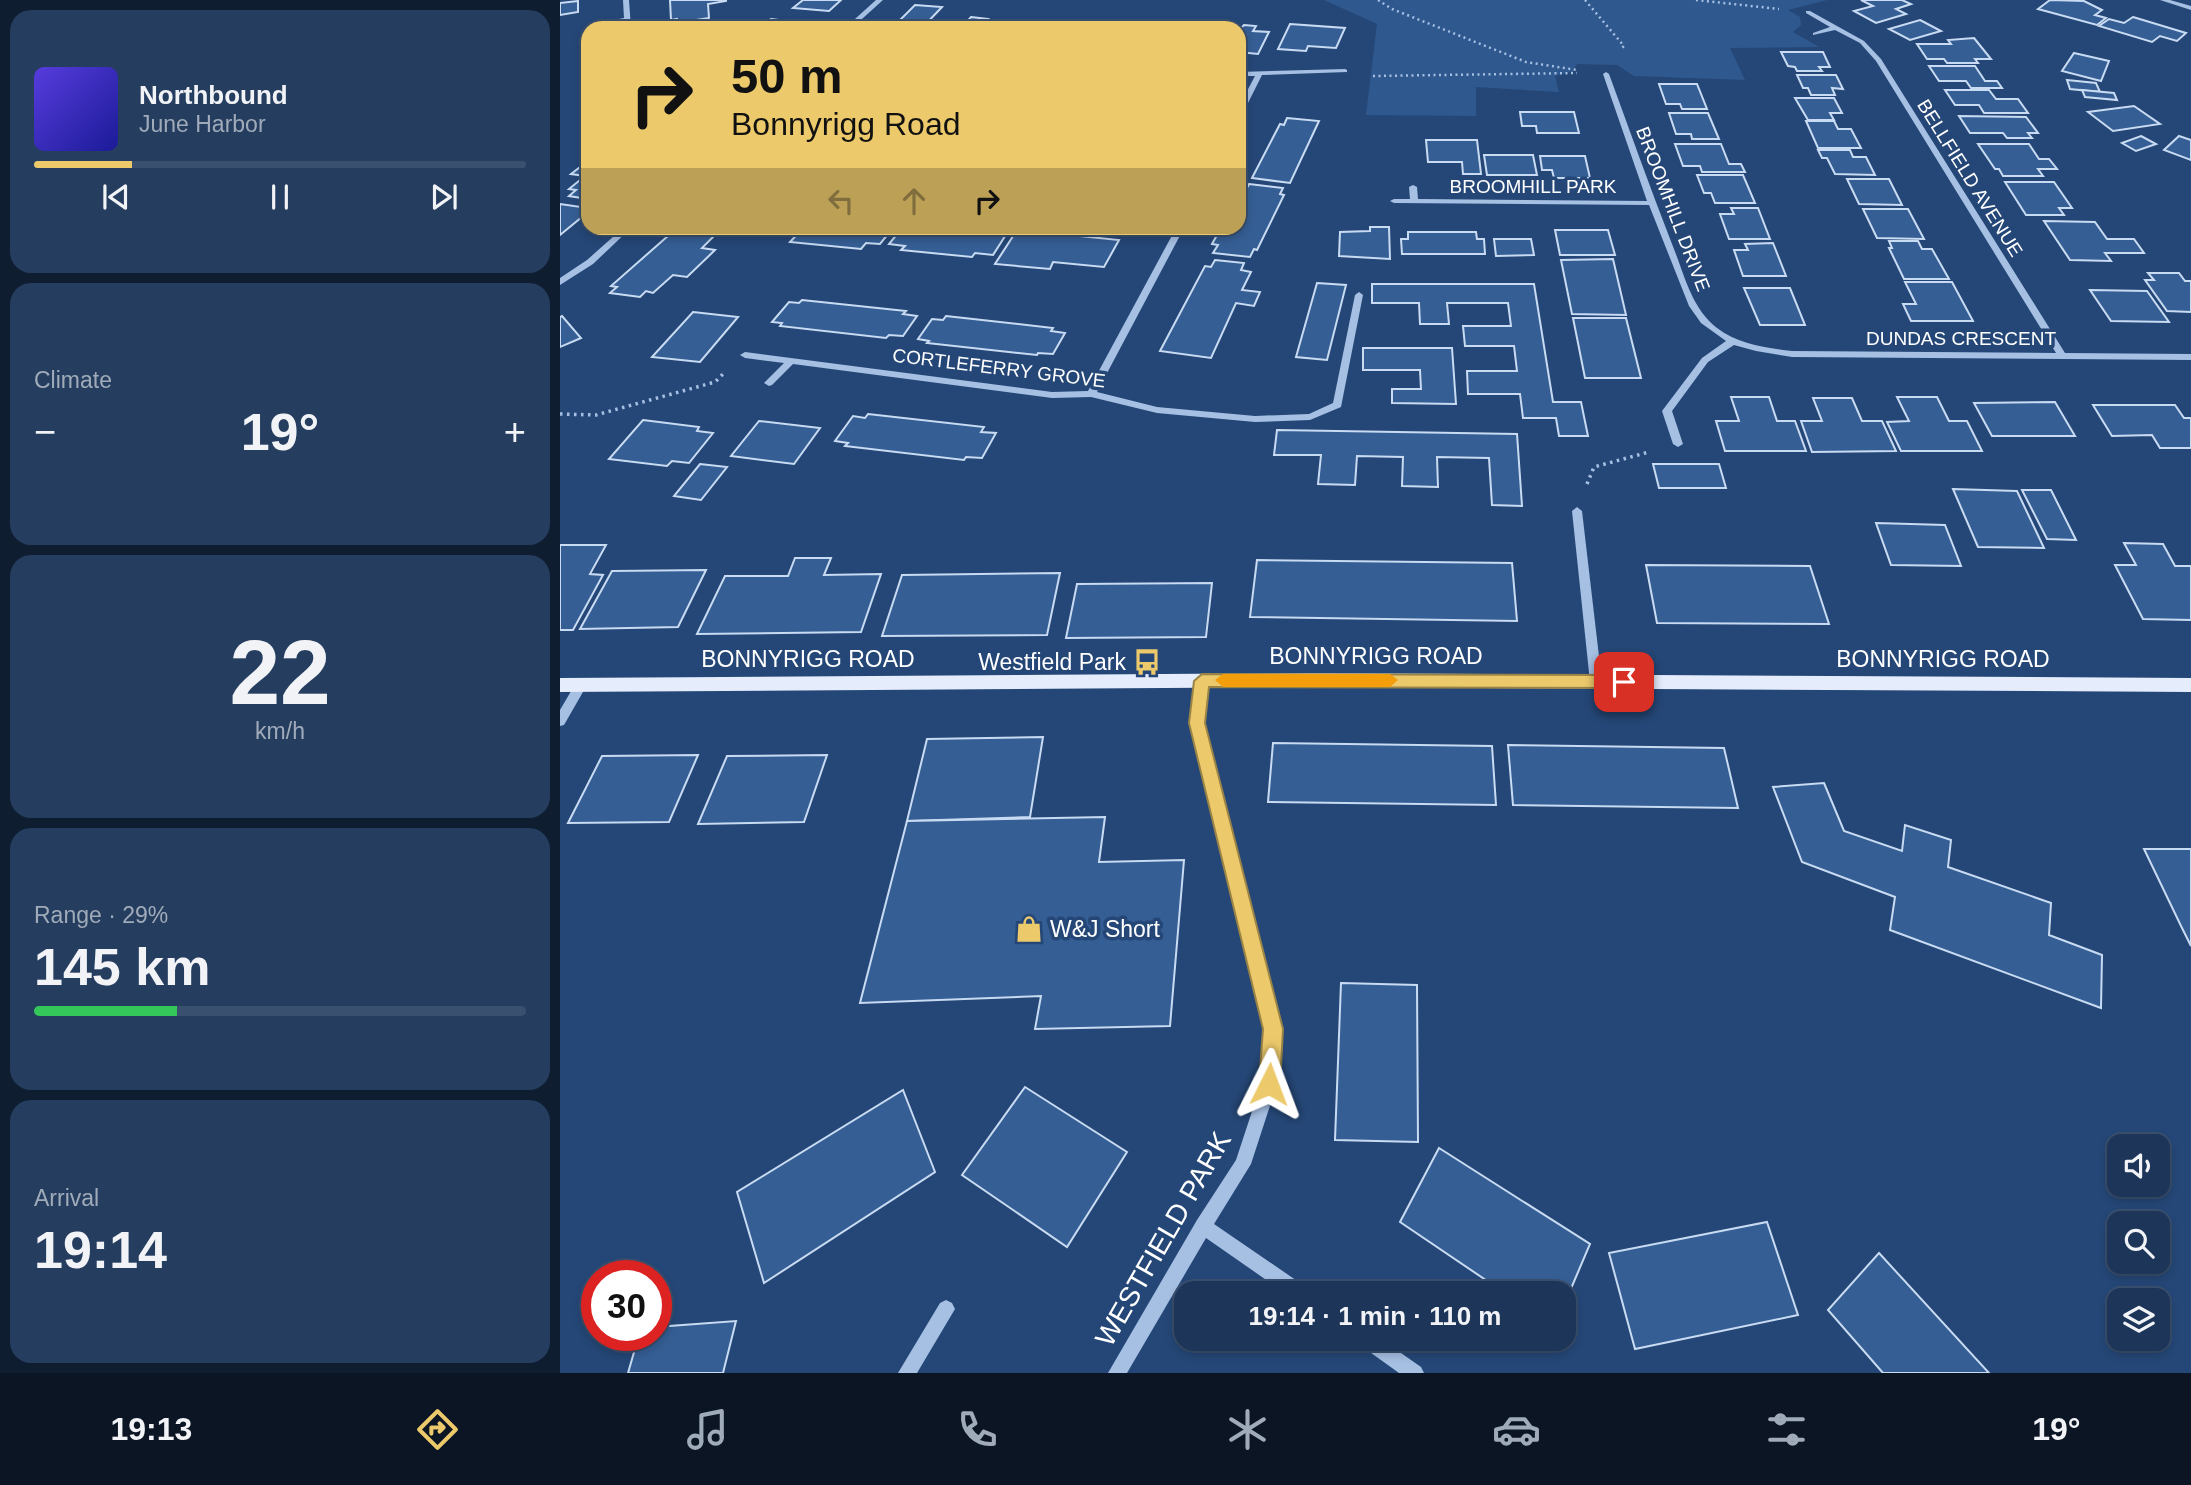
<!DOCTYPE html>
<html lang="en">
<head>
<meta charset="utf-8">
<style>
	:root { --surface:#1c3559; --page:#253d5f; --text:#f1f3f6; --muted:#a0abba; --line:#3a506f; --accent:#ecc96b }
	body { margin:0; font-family:Helvetica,sans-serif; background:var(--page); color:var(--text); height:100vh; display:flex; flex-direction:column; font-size:26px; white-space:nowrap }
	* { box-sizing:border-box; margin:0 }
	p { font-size:23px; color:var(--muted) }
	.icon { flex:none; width:38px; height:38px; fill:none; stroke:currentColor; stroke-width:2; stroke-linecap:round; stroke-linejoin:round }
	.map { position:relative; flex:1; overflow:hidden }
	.side { display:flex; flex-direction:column; gap:10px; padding:10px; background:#0f1d31; width:560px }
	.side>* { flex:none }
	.banner { position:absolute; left:21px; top:21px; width:665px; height:214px; border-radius:21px; box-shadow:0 4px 10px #0003,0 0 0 2px var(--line); background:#ecc96b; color:#111; overflow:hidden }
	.tools { position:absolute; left:1547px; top:1134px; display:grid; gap:14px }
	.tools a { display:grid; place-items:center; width:63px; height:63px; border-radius:14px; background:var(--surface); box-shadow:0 4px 10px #0003,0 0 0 2px var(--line); font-size:35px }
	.speed { position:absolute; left:21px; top:1260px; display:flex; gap:14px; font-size:35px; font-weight:700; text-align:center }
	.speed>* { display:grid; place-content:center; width:91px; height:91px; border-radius:50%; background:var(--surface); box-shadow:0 4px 10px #0003,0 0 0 2px var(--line); line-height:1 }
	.speed .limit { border:10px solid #d22; background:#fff; color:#111 }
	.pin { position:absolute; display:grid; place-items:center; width:60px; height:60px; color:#fff; margin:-30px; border-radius:14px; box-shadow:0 4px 10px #0006 }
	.me { position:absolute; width:77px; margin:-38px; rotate:3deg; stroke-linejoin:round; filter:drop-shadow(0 0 5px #0008) }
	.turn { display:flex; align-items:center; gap:24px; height:147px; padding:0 35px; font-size:32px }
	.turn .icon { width:91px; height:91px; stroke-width:2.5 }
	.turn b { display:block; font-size:49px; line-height:60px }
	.lanes { display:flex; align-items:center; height:66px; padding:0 35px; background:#0003; justify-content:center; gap:35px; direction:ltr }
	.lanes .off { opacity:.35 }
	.big { font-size:52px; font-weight:700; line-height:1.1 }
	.side .tile { flex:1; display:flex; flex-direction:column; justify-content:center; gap:10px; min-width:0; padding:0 24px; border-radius:21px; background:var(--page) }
	.side .dial { align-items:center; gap:0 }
	.dial b { font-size:91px; line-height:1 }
	.song { display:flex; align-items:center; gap:21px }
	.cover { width:84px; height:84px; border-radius:10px; background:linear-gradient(135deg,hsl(250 70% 55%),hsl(240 70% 35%)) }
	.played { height:7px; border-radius:4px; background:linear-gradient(90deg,var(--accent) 20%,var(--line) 20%) }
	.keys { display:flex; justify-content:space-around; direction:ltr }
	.heat { display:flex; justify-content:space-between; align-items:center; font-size:38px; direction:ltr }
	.charge { height:10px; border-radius:5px; background:linear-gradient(90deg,#34c759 29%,var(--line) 0) }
	.trip { position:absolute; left:614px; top:1281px; width:402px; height:70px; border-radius:21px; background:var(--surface); box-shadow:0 4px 10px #0003,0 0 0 2px var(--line); font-weight:700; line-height:70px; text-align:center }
	.menu { display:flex; height:112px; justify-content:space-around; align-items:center; background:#0b1524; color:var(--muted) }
	.menu .icon { width:49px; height:49px }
	.menu .on { color:var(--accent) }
	.menu b { font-size:32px; color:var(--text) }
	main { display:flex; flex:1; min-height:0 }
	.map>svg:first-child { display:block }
</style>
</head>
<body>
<main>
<section class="side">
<div class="tile">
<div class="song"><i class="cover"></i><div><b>Northbound</b><p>June Harbor</p></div></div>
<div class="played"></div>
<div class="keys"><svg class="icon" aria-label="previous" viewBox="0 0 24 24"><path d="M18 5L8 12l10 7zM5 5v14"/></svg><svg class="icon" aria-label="pause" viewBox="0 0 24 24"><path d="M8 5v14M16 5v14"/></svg><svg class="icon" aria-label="next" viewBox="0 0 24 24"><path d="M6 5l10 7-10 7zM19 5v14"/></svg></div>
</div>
<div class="tile"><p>Climate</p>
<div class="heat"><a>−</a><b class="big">19°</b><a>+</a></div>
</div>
<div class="tile dial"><b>22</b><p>km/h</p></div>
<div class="tile"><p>Range · 29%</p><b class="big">145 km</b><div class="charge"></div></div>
<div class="tile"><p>Arrival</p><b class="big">19:14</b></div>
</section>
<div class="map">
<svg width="1631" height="1373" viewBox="0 0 1631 1373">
	<rect width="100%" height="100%" fill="#254777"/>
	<polygon fill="#2f588e" points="764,0 1267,0 1228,10 1240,17 1241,25 1233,32 1259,47 1170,48 1185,80 1074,76 1057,65 1017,64 1013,71 995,76 999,92 916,87 916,116 806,115 817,24"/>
	<g fill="#355e94" stroke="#c8dbf2" stroke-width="2">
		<polygon points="110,0 166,0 166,1 148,4 149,18 117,23 117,19 111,20"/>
		<polygon points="243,0 281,0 269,11 233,8"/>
		<polygon points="1301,0 1342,0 1351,4 1336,9 1346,14 1316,23 1294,11 1313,6"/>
		<polygon points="1490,0 1524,1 1542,10 1535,15 1546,18 1537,25 1478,9"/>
		<polygon points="18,1 18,12 0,15 0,3"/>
		<polygon points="355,5 382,7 362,28 332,28"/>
		<polygon points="411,17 428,19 423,24 448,28 401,28"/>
		<polygon points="1573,17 1626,33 1617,41 1600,36 1592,42 1539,26 1549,19 1564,23"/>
		<polygon points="211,19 242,23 236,28 200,28"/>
		<polygon points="1360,20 1381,31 1350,40 1329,29"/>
		<polygon points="143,23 159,25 155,28 120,28 120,25"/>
		<polygon points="730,24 785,28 776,48 748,46 746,51 718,49"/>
		<polygon points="684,25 696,26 693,31 709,32 698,54 679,52 679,30"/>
		<polygon points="1414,38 1431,59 1415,59 1418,63 1387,63 1384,59 1367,59 1357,44 1391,44 1388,40"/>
		<polygon points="1221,52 1263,52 1270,67 1259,67 1262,71 1237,71 1235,67 1228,66"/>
		<polygon points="1514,53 1549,61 1541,81 1502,71"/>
		<polygon points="1369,66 1415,66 1425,81 1437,81 1442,88 1411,88 1406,81 1379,81"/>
		<polygon points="1237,75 1276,75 1283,89 1272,88 1275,95 1251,95 1248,88 1243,88"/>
		<polygon points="1507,80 1536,83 1540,92 1510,89"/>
		<polygon points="1099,84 1137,84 1147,109 1122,109 1120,104 1106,104"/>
		<polygon points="1385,90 1429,90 1436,99 1458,99 1468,113 1424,113 1419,105 1395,105"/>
		<polygon points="1522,90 1554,93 1557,100 1525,97"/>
		<polygon points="1235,98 1274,98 1282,113 1270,113 1274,120 1248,120"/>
		<polygon points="1574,106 1600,124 1553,131 1528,112"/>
		<polygon points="960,112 1014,112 1019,133 977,133 976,126 962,126"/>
		<polygon points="1109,113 1148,113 1159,139 1132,139 1131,134 1116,134"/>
		<polygon points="1399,116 1466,117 1478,133 1468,133 1472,138 1447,138 1443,133 1410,133"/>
		<polygon points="727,118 759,121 730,183 692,178 720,124 724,125"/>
		<polygon points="1246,121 1274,121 1278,129 1291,129 1301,148 1258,148"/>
		<polygon points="1581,136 1596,144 1576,151 1562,143"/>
		<polygon points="1619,136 1631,140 1631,160 1604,150"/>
		<polygon points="866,140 917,140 921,174 903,174 902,162 868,162"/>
		<polygon points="1115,144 1161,144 1169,164 1181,164 1185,172 1142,172 1140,166 1123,166"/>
		<polygon points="1418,144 1469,144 1479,159 1489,159 1497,169 1478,169 1483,176 1443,176 1439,169 1435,169"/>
		<polygon points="1258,150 1290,150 1293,157 1306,157 1315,175 1275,174 1267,158 1262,158"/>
		<polygon points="924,155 973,155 977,175 927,175"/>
		<polygon points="980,156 1025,156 1030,178 994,178 992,170 982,170"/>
		<polygon points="24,164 28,164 28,199 9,196 16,190 9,189 25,176 11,174"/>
		<polygon points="1137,175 1183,175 1195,203 1155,203 1151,193 1144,193"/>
		<polygon points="1287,179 1329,179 1342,205 1299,204"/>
		<polygon points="1445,182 1494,182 1512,208 1499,208 1504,215 1466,215"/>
		<polygon points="689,184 723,188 720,194 724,195 697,250 694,249 690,257 653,253 658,245 652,244 661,228 679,228 679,193 681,190 686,190"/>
		<polygon points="0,204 28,208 28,212 0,235"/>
		<polygon points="1171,208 1198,208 1210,239 1169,239 1160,214 1174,214"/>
		<polygon points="1303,209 1348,209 1364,239 1317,238"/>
		<polygon points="1484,221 1535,222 1547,239 1574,239 1584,253 1545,253 1551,261 1510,260"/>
		<polygon points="810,227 829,227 830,259 779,256 780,232 810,231"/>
		<polygon points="117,228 155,228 151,232 157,233 142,248 155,250 127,277 113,275 93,293 86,291 80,297 50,293 57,287 51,286"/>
		<polygon points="243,228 333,228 320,244 306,243 301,249 230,242"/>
		<polygon points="342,228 433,228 431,231 447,233 433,255 415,253 412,257 341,250 345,246 329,244"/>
		<polygon points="457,230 510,235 559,240 544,267 493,262 490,269 435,264"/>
		<polygon points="995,230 1048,230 1055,255 1000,255"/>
		<polygon points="848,232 916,232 917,239 924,239 925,254 842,254 841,239 848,239"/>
		<polygon points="934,239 971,239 974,255 936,256"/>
		<polygon points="1329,241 1358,241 1362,249 1372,249 1389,279 1344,279 1329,248 1332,248"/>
		<polygon points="1213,243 1226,276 1183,276 1174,250 1188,250 1185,244"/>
		<polygon points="1053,259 1066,315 1012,314 1001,260"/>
		<polygon points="655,260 684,263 681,270 691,272 682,290 700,292 694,306 676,303 651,358 600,351 645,266 651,267"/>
		<polygon points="1588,273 1619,273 1625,281 1631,281 1631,312 1607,311 1585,280 1594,280"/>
		<polygon points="1345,282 1392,282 1413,321 1351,321 1343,304 1356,304"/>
		<polygon points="757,283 786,285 767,360 736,357"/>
		<polygon points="812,284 974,284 993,402 1021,402 1028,436 999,436 996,418 963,418 960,394 908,394 907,371 957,371 954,346 905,346 903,326 951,326 948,303 887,303 889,324 860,324 859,303 812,303"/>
		<polygon points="1184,288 1230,288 1245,325 1200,325"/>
		<polygon points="1530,290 1587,291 1609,322 1551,321"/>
		<polygon points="242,300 346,311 343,314 357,316 343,336 329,335 326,338 220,326 222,323 212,322 229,302 239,303"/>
		<polygon points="133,312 178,317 140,362 92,357"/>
		<polygon points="2,316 21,338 0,347 0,317"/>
		<polygon points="386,316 493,328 491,331 505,333 493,354 478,353 477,355 367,343 369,341 358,339 372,319 383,320"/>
		<polygon points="1013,318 1066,318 1081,378 1025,378"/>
		<polygon points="803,348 892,348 896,404 832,403 832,389 861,389 860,370 803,370"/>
		<polygon points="1171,397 1209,397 1217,421 1235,421 1246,451 1165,451 1156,421 1179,421"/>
		<polygon points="1337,397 1377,397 1389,421 1407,421 1422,451 1341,451 1327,422 1349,421"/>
		<polygon points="1253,398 1292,398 1302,421 1322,421 1336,451 1252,452 1241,421 1262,421"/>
		<polygon points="1495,402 1515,436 1432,436 1414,403"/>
		<polygon points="1533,405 1615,405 1624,418 1631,418 1631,448 1600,448 1592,435 1552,436"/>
		<polygon points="308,414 424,427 421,432 436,433 422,458 406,457 404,460 285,446 288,443 275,441 293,416 305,418"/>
		<polygon points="83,420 139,427 137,431 153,433 129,463 112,461 107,466 49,459"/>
		<polygon points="199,421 260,428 234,464 171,456"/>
		<polygon points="717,430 957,434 962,506 932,505 929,458 877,457 878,487 842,486 843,457 797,456 795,485 758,484 761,455 714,455"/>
		<polygon points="140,464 167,467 141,500 114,496"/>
		<polygon points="1093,464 1159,464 1166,488 1099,488"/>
		<polygon points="1393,489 1457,491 1484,548 1418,547"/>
		<polygon points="1462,490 1491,490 1516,540 1487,539"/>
		<polygon points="1316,523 1385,525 1401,566 1331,565"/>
		<polygon points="1564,543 1603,544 1615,566 1631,566 1631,620 1583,619 1555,565 1576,565"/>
		<polygon points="0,545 46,545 30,574 43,575 13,630 0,630"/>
		<polygon points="235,558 271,558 264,575 321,574 301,632 137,634 165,576 228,576"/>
		<polygon points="697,560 952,563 957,621 690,617"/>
		<polygon points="1086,565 1250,566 1269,624 1097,623"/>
		<polygon points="146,570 118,627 20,629 52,571"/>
		<polygon points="500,573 487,635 322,636 342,575"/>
		<polygon points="652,583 646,637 506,638 517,584"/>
		<polygon points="483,737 470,817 347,821 367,739"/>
		<polygon points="713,743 932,746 936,805 708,802"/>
		<polygon points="948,745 1164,748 1178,808 953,805"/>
		<polygon points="138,755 109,822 8,823 42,756"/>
		<polygon points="267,755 244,822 138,824 167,756"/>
		<polygon points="1264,783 1284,831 1342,851 1345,825 1391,840 1388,867 1491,903 1489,935 1542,955 1541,1008 1330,930 1335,897 1242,862 1213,787"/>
		<polygon points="545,817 539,862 624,860 610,1026 475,1029 481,996 300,1003 347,821"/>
		<polygon points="1584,849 1631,849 1631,946 1622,928"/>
		<polygon points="781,983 857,985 858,1142 775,1140"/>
		<polygon points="465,1087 567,1152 507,1247 402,1175"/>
		<polygon points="343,1090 375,1172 204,1283 177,1192"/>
		<polygon points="879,1148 1030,1244 1004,1305 1004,1293 945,1293 840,1222"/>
		<polygon points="1207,1222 1238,1315 1075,1349 1049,1253"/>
		<polygon points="1319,1253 1429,1373 1323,1373 1268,1310"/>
		<polygon points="176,1321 163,1373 68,1373 79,1335 96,1335 96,1327"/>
	</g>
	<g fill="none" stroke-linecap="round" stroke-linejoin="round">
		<g stroke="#a6c0e3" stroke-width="2.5" stroke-dasharray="2 3.5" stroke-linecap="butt">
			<polyline points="818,0 832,9 966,62 1017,70"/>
			<polyline points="1025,0 1064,46 1061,49"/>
			<polyline points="1136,0 1219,9"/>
			<polyline points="813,76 1017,73"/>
		</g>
		<g stroke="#a6c0e3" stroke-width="3.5" stroke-dasharray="2.5 4.5" stroke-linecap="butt">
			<polyline points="0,414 36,415 155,382 163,374"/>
			<polyline points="1027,484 1034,467 1089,452"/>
		</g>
		<g fill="#a6c0e3" fill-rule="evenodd">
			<polygon points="63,0 69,0 71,28 65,28 64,22 33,26 33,24 64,18"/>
			<polygon points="316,0 323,0 292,28 285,28"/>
			<polygon points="1600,0 1610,0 1631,6 1631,10"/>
			<path d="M 1246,11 L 1250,11 L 1304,41 L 1321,59 L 1505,353 L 1631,354 L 1631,360 L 1232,357 L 1196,351 L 1174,345 L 1148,362 L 1112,411 L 1123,444 L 1118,447 L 1113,444 L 1102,411 L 1142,358 L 1166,341 L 1141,323 L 1129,306 L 1089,205 L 834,203 L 830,201 L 834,199 L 850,199 L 849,187 L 853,185 L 857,187 L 858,199 L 1087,201 L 1043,74 L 1046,72 L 1049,74 C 1070,131 1090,188 1112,244 C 1124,273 1131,308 1157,328 C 1178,344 1206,348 1232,351 L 1496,353 L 1316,61 L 1300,43 L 1275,30 L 1253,35 L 1253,33 L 1270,27 L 1246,13 Z"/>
			<polygon points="785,69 787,70 787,72 702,75 683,113 679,115 679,106 695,76 679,76 679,72"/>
			<polygon points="63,228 71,228 33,264 0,285 0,278 27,260"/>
			<polygon points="616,228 624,228 537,392 597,407 695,416 749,414 773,403 795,295 799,292 803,295 781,407 750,420 695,422 597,413 531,397 492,398 233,364 212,385 209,386 204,383 224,363 185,358 180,355 185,352 492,392 528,391"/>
			<polygon points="1017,507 1022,511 1042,682 1040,686 1032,686 1030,682 1012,511"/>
			<polygon points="641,675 645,676 647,680 643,723 721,1029 717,1084 691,1164 654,1224 746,1287 749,1293 725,1293 646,1238 567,1373 548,1373 637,1220 676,1160 701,1084 705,1029 631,723 635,680 637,676"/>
			<polygon points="21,680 25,681 27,685 4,725 0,726 0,710 17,681"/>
			<polygon points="386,1300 392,1303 395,1309 357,1373 338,1373 380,1303"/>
			<polygon points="797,1339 821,1339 861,1367 864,1373 839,1373 800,1345"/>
		</g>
		<polygon fill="#e5edfc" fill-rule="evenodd" points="755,673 1631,678 1631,692 755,687 0,692 0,678"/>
	</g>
	<polygon fill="#ecc96b" stroke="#998346" stroke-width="2" points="642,674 1064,675 1072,682 1064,688 649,687 645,723 723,1029 720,1084 717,1091 709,1094 702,1091 699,1084 703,1029 629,723 634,681"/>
	<polygon fill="#f59e0b" points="663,674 830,674 838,680 830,687 663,687 655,680"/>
	<defs>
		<symbol id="bus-bare" viewBox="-9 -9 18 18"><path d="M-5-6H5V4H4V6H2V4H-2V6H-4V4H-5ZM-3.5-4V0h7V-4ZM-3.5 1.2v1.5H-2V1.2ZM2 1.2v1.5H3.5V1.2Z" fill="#ecc96b" stroke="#254777" stroke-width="2.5" paint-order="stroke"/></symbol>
		<symbol id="shop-bare" viewBox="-9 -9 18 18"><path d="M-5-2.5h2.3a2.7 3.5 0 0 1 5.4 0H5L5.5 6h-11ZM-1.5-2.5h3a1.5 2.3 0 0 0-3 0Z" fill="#ecc96b" stroke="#254777" stroke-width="2.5" paint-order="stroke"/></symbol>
	</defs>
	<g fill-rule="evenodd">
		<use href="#bus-bare" x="568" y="643" width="38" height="38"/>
		<use href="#shop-bare" x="450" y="910" width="38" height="38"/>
	</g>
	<g text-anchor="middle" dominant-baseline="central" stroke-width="7" stroke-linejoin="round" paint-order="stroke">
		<g font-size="19" fill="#fff" stroke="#254777">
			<text transform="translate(1410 178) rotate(58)">BELLFIELD AVENUE</text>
			<text x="973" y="186">BROOMHILL PARK</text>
			<text transform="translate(1113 209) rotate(69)">BROOMHILL DRIVE</text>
			<text x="1401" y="338">DUNDAS CRESCENT</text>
			<text transform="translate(439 368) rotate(7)">CORTLEFERRY GROVE</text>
		</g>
		<g font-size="23" fill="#fff" stroke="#254777">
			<text x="816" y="656">BONNYRIGG ROAD</text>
			<text x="248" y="659">BONNYRIGG ROAD</text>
			<text x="1383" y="659">BONNYRIGG ROAD</text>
		</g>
		<g font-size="23" fill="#fff" stroke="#254777" text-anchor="end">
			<text x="566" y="662">Westfield Park</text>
			<text x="490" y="929" text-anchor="start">W&amp;J Short</text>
		</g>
		<g font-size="28" fill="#fff" stroke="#254777">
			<text transform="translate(603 1239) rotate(-60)">WESTFIELD PARK</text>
		</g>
	</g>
</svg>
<div class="tools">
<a><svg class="icon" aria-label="sound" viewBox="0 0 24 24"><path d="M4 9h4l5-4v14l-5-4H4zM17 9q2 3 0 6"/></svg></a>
<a><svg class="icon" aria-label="search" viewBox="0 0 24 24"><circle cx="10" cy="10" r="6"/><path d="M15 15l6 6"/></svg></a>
<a><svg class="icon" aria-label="layers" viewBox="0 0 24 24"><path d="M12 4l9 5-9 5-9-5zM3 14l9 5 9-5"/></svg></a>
</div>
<div class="speed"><div class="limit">30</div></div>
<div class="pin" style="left:1064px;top:682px;background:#d93025"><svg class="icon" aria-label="arrive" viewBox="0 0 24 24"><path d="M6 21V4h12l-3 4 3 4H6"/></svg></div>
<svg class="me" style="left:709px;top:1084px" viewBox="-20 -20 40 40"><path d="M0-17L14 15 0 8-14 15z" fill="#ecc96b" stroke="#fff" stroke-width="4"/></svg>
<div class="trip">19:14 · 1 min · 110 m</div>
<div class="banner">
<div class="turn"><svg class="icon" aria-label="right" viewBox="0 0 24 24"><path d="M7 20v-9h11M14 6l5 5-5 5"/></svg><div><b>50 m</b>Bonnyrigg Road</div></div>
<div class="lanes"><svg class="icon off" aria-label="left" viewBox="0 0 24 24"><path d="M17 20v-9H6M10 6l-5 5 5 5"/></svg><svg class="icon off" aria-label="ahead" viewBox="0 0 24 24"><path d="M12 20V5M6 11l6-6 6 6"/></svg><svg class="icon" aria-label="right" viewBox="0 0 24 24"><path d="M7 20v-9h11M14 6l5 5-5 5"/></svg></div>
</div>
</div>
</main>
<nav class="menu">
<b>19:13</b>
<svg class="icon on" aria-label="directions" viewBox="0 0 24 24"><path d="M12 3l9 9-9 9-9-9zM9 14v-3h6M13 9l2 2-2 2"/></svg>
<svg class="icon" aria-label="music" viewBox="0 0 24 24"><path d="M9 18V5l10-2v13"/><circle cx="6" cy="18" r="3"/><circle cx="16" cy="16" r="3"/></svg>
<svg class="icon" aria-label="phone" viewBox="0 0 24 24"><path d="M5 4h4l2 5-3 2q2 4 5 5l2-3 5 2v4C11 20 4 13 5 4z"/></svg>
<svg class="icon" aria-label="climate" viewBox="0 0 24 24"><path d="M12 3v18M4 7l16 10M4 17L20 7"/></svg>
<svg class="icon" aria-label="car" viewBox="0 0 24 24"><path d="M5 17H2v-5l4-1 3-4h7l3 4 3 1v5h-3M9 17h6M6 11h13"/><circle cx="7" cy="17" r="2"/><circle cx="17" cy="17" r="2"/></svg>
<svg class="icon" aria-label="filters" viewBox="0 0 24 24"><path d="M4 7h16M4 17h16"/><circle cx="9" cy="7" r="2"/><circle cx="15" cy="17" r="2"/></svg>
<b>19°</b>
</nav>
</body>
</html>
